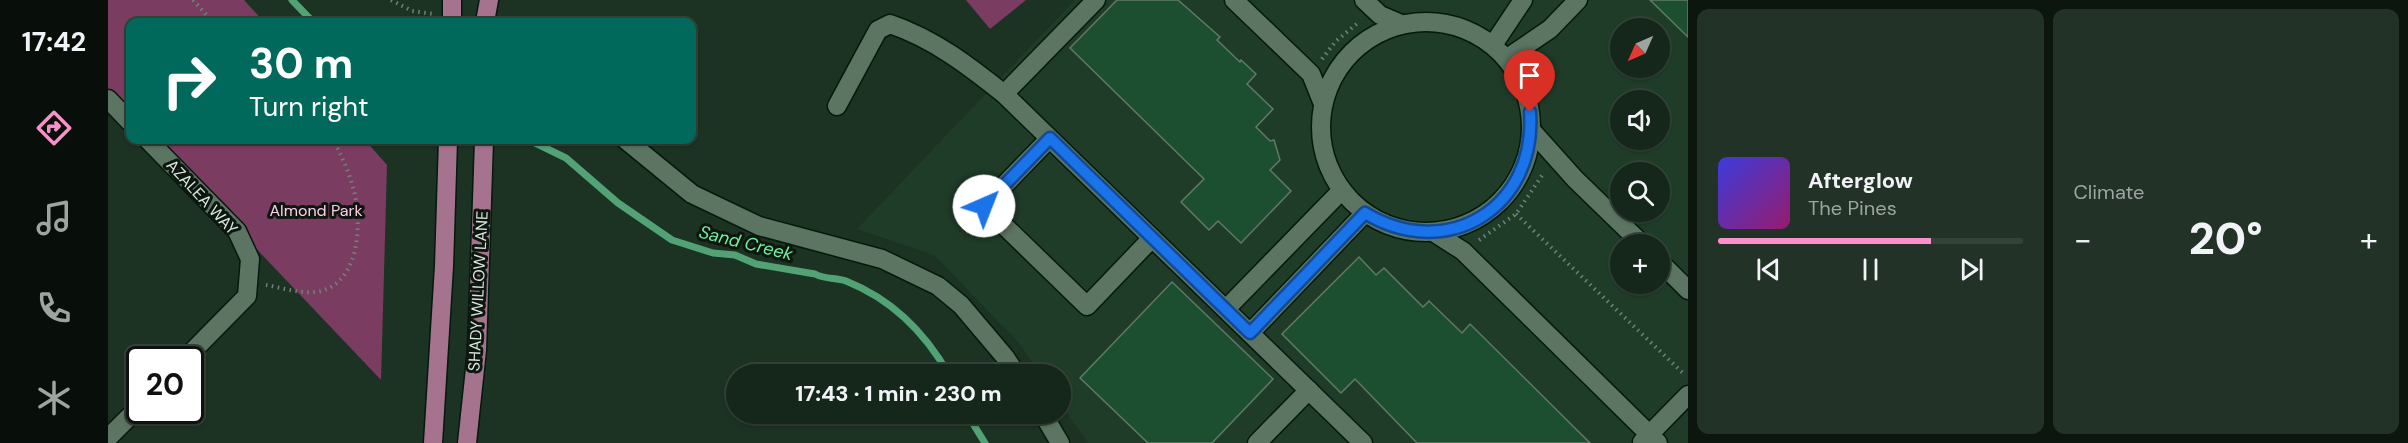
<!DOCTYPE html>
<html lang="en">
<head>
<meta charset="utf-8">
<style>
	:root { --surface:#15261a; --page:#223227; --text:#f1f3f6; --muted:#9da5a2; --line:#344339; --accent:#f990ca }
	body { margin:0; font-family:"DM Sans",sans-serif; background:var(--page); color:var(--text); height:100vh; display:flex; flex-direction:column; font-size:22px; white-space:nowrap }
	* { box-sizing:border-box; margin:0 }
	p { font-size:20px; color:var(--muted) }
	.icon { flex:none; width:33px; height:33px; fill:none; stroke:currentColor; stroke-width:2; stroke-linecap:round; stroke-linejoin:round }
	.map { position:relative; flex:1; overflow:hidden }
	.panel { display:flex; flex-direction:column; gap:9px; padding:9px; background:#0c150e; width:720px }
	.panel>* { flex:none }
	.hud { position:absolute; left:18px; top:18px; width:570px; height:126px; border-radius:12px; box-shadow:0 2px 4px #0004,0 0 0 2px var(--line); background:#00695c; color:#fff; overflow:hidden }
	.needle { width:39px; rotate:225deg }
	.buttons { position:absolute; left:1502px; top:18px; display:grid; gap:12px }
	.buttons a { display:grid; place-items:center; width:60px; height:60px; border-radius:50%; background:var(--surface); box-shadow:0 2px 4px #0004,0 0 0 2px var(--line); font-size:30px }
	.speed { position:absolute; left:18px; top:346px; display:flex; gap:12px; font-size:30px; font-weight:700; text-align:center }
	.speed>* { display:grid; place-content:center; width:78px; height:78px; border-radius:50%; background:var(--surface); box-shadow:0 2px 4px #0004,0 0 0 2px var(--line); line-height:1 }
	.speed .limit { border:3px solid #111; border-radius:9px; background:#fff; color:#111 }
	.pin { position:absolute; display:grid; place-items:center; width:51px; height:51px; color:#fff; margin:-62px -26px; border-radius:50% 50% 50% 0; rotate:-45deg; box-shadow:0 0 6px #0007 }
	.pin .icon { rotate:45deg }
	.me { position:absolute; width:66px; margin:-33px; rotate:44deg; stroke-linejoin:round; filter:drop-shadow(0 0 4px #0008) }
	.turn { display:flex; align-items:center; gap:21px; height:126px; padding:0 24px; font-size:27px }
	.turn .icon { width:78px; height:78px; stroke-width:2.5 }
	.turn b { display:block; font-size:42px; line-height:51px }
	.big { font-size:45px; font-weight:800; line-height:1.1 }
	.panel .widget { flex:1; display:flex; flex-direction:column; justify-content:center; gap:9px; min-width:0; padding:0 21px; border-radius:12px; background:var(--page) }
	.song { display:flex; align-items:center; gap:18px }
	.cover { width:72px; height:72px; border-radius:9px; background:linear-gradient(135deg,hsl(240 70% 55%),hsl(320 70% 35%)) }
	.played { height:6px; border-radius:3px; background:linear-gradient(90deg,var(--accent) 70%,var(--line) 70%) }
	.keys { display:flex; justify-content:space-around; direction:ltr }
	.heat { display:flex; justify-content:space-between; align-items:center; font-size:33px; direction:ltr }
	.panel .tiles { flex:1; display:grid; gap:9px; grid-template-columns:repeat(2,1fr) }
	.trip { position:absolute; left:618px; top:364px; width:345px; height:60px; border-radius:30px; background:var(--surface); box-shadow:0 2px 4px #0004,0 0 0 2px var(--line); font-weight:800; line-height:60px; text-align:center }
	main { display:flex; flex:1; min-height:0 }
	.dock { display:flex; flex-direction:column; width:108px; justify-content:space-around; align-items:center; background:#080f0a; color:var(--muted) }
	.dock .icon { width:42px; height:42px }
	.dock .active { color:var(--accent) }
	.dock b { font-size:27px; color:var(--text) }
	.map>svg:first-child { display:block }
</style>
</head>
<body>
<main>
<nav class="dock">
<b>17:42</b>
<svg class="icon active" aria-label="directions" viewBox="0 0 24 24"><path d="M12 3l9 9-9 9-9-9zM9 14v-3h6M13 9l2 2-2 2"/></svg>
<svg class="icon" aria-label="music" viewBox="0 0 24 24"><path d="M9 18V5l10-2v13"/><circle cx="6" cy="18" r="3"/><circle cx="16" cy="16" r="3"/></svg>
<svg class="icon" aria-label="phone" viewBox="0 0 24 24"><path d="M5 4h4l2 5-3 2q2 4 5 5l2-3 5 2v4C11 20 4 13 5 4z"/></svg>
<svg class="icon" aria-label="climate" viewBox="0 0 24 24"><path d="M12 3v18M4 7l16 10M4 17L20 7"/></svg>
</nav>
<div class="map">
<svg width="1580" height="443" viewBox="0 0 1580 443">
	<rect width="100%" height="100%" fill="#1c3222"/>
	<path fill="#1f3c29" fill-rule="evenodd" d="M 967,0 L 1580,0 L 1580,443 L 980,443 L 953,404 L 952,375 L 933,375 L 911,343 L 826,255 L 749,229 ZM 1512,28 L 1551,28 L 1551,68 L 1512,68 ZM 1512,100 L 1551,100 L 1551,140 L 1512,140 ZM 1512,172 L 1551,172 L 1551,212 L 1512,212 ZM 1512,244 L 1551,244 L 1551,284 L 1512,284 Z"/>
	<g fill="#7b3c61">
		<polygon points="0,0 136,0 156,22 22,22 22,115 0,91"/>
		<polygon points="858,0 918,0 882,29"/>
		<polygon points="45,140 257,140 279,165 273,380"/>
	</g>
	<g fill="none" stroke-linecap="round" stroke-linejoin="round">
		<g stroke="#53a276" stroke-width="7">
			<polyline points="184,0 205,22"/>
			<path d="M 421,140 L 458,158 L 510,203 L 564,240 L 605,253 L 627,255 L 648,264 L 707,274 C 718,280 728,277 738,281 C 783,299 817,332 841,375"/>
			<polyline points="859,414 877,443"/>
		</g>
	</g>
	<g fill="#1c4f2f" stroke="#617967" stroke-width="1.5">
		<polygon points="1009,0 1070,0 1112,37 1109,40 1132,62 1133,60 1148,74 1139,84 1165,109 1148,127 1162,141 1166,140 1172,160 1162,170 1183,191 1133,243 1110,221 1101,230 1073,202 1096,179 962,48"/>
		<polygon points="1542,0 1580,0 1580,37"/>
		<polygon points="1251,257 1268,275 1276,268 1315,307 1321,301 1354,333 1362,324 1482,443 1309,443 1247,379 1233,393 1174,334"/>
		<polygon points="1064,282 1165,379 1104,443 1040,443 972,378"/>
	</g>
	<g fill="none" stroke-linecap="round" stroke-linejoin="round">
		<defs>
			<g id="minor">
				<polyline points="1126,0 1203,74 1215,104"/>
				<polyline points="1256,0 1272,15 1293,24"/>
				<circle cx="1318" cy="127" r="105"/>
				<polyline points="1385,45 1415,0"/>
				<polyline points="1398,59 1442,29 1470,0"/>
				<polyline points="896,94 988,0"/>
				<polyline points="0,99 22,122"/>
				<path d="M 729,106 L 770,30 L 782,24 C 826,39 861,66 896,94 L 1255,443"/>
				<polyline points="1424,131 1467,179 1534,244"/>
				<polyline points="941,139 876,206 979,306 1044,238"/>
				<polyline points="40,140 129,231 142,259 139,296 76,360"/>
				<polyline points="518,140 584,194 651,226 774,259 830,286 853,305 897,357 909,375"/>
				<polyline points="1325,232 1355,251 1550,443"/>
				<polyline points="1551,261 1580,290"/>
				<polyline points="1118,309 1234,190"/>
				<polyline points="1142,333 1257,213"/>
				<polyline points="935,414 952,443"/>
				<polyline points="0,438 32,406"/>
				<polyline points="1534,442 1580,395"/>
				<polyline points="1149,443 1201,390"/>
			</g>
			<g id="major">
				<polyline points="344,22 344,0"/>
				<polyline points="377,22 381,0"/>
				<polyline points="325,443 336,266 340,140"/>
				<polyline points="359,443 369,350 376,140"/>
			</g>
		</defs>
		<use href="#minor" stroke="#05190c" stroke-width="21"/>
		<use href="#major" stroke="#05190c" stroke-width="21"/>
		<g stroke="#718376" stroke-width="4" stroke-dasharray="1.5 4.5" stroke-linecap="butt">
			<polyline points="85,0 105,22"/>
			<polyline points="283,0 304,11 326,14"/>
			<polyline points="1214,59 1228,41 1251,22"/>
			<polyline points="1408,214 1577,375"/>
			<polyline points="1371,240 1408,214 1435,174"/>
			<path d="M 158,285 C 175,288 196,295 213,291 C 252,281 254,222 246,191 C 241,172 234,156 225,140"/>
		</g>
		<use href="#minor" stroke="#5c7462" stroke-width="18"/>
		<use href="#major" stroke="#a5738e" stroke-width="18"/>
	</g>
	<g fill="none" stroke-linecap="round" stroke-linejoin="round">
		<defs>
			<path id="route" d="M 876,206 L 942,138 L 1142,333 L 1257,213 C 1340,263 1429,207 1422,112"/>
		</defs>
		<use href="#route" stroke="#114b97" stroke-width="15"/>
		<use href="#route" stroke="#1a73e8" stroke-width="10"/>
	</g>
	<g text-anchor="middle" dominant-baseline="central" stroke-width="6" stroke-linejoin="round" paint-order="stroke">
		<g font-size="16" fill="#dae8de" stroke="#0d1710">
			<text transform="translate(94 197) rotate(47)">AZALEA WAY</text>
			<text transform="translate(370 291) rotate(-87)">SHADY WILLOW LANE</text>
		</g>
		<g font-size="16" fill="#fecde6" stroke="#0d1710">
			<text x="208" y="210">Almond Park</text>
		</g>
		<g font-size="18" font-style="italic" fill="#72ef9e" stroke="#0d1710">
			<text transform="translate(638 243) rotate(14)">Sand Creek</text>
		</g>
	</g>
</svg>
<div class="buttons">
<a><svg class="needle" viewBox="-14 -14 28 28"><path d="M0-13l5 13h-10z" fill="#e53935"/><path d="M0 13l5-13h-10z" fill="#9da5a2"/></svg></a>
<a><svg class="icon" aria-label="sound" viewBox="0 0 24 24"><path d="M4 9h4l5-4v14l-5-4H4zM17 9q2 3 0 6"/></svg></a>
<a><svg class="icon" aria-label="search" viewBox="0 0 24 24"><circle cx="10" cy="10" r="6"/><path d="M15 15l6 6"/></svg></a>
<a>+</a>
</div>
<div class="speed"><div class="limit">20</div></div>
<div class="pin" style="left:1422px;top:112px;background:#d93025"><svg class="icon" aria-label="arrive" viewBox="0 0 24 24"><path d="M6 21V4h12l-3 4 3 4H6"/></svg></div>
<svg class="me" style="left:876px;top:206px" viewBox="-20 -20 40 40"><circle r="19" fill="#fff"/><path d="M0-13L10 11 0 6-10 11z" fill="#1a73e8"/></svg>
<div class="trip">17:43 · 1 min · 230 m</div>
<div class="hud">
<div class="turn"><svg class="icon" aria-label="right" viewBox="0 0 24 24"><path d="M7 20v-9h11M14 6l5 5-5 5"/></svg><div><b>30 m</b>Turn right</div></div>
</div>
</div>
<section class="panel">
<div class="tiles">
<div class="widget">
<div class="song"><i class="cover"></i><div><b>Afterglow</b><p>The Pines</p></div></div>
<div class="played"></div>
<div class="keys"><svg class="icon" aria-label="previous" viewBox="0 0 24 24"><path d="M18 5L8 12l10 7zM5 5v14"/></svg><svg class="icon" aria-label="pause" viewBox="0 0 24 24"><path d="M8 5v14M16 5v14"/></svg><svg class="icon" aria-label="next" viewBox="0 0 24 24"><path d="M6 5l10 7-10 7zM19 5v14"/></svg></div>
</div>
<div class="widget"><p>Climate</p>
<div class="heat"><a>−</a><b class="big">20°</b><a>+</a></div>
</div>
</div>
</section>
</main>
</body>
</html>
